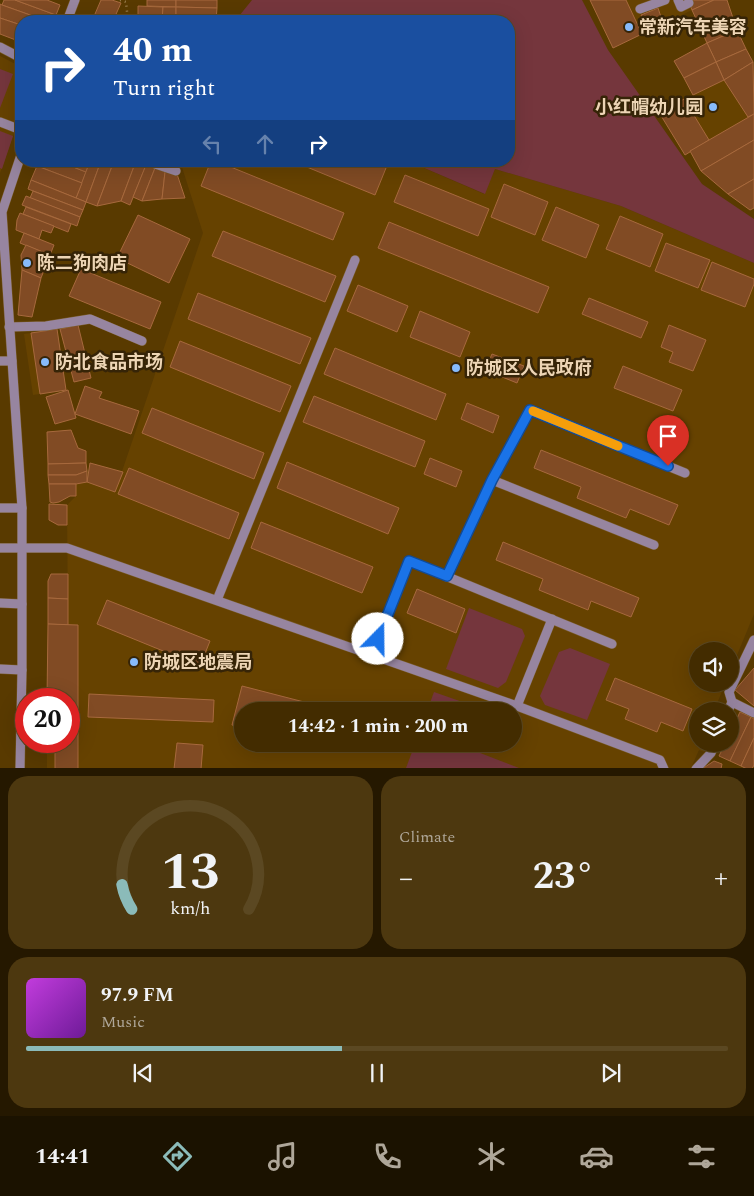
<!DOCTYPE html>
<html lang="en">
<head>
<meta charset="utf-8">
<style>
	:root { --surface:#432c00; --page:#4d380f; --text:#f1f3f6; --muted:#afa799; --line:#5b4822; --accent:#8bbbb9 }
	body { margin:0; font-family:Spectral,"Noto Sans SC",serif; background:var(--page); color:var(--text); height:100vh; display:flex; flex-direction:column; font-size:19px; white-space:nowrap }
	* { box-sizing:border-box; margin:0 }
	p { font-size:16px; color:var(--muted) }
	.icon { flex:none; width:28px; height:28px; fill:none; stroke:currentColor; stroke-width:2; stroke-linecap:round; stroke-linejoin:round }
	.map { position:relative; height:768px; overflow:hidden }
	.drawer { display:flex; flex-direction:column; gap:8px; padding:8px; background:#251800; flex:1 }
	.drawer>* { flex:none }
	.top-card { position:absolute; left:15px; top:15px; width:500px; height:152px; border-radius:20px; box-shadow:0 5px 20px #0002,0 0 0 1px var(--line); background:#1a4fa0; color:#fff; overflow:hidden }
	.buttons { position:absolute; left:689px; top:642px; display:grid; gap:10px }
	.buttons a { display:grid; place-items:center; width:50px; height:50px; border-radius:50%; background:var(--surface); box-shadow:0 5px 20px #0002,0 0 0 1px var(--line); font-size:25px }
	.speed { position:absolute; left:15px; top:688px; display:flex; gap:10px; font-size:25px; font-weight:700; text-align:center }
	.speed>* { display:grid; place-content:center; width:65px; height:65px; border-radius:50%; background:var(--surface); box-shadow:0 5px 20px #0002,0 0 0 1px var(--line); line-height:1 }
	.speed .limit { border:8px solid #d22; background:#fff; color:#111 }
	.pin { position:absolute; display:grid; place-items:center; width:42px; height:42px; color:#fff; margin:-51px -21px; border-radius:50% 50% 50% 0; rotate:-45deg; box-shadow:0 0 5px #0007 }
	.pin .icon { rotate:45deg }
	.me { position:absolute; width:55px; margin:-28px; rotate:22deg; stroke-linejoin:round; filter:drop-shadow(0 0 4px #0008) }
	.turn { display:flex; align-items:center; gap:18px; height:105px; padding:0 15px; font-size:22px }
	.turn .icon { width:65px; height:65px; stroke-width:2.5 }
	.turn b { display:block; font-size:35px; line-height:42px }
	.lanes { display:flex; align-items:center; height:48px; padding:0 15px; background:#0003; justify-content:center; gap:25px; direction:ltr }
	.lanes .off { opacity:.35 }
	.big { font-size:38px; font-weight:700; line-height:1.1 }
	.drawer .tile { flex:1; display:flex; flex-direction:column; justify-content:center; gap:8px; min-width:0; padding:0 18px; border-radius:20px; background:var(--page) }
	.drawer .dial { align-items:center; gap:0 }
	.dial svg { height:130px; overflow:visible; fill:none; stroke:var(--line); stroke-width:7; stroke-linecap:round; text-anchor:middle }
	.dial text { fill:var(--text); stroke:none }
	.song { display:flex; align-items:center; gap:15px }
	.cover { width:60px; height:60px; border-radius:8px; background:linear-gradient(135deg,hsl(290 70% 55%),hsl(280 70% 35%)) }
	.played { height:5px; border-radius:2px; background:linear-gradient(90deg,var(--accent) 45%,var(--line) 45%) }
	.keys { display:flex; justify-content:space-around; direction:ltr }
	.heat { display:flex; justify-content:space-between; align-items:center; font-size:28px; direction:ltr }
	.drawer .tiles { flex:1; display:grid; gap:8px; grid-template-columns:1fr 1fr }
	.tile:last-child { grid-column:span 2 }
	.trip { position:absolute; left:234px; top:702px; width:288px; height:50px; border-radius:25px; background:var(--surface); box-shadow:0 5px 20px #0002,0 0 0 1px var(--line); font-weight:700; line-height:50px; text-align:center }
	.dock { display:flex; height:80px; justify-content:space-around; align-items:center; background:#1b1200; color:var(--muted) }
	.dock .icon { width:35px; height:35px }
	.dock .on { color:var(--accent) }
	.dock b { font-size:22px; color:var(--text) }
	.map>svg:first-child { display:block }
</style>
</head>
<body>
<div class="map">
<svg width="754" height="769" viewBox="0 0 754 769">
	<rect width="100%" height="100%" fill="#593a00"/>
	<g fill="#664200" fill-rule="evenodd">
		<polygon points="590,0 688,0 692,10 613,48"/>
		<polygon points="0,56 21,67 21,114 0,173"/>
		<polygon points="753,62 754,114 685,155 660,114 684,99 724,80"/>
		<path d="M 180,161 L 408,161 L 484,194 L 495,169 L 621,206 L 754,263 L 754,614 L 730,672 L 730,651 L 698,651 L 698,684 L 725,684 L 716,706 L 721,708 L 720,711 L 698,711 L 698,744 L 707,744 L 704,752 L 699,750 L 691,768 L 47,769 L 47,741 L 69,741 L 69,699 L 47,699 L 48,624 L 68,624 L 67,505 L 76,496 L 76,484 L 87,482 L 115,492 L 203,233 ZM 242,711 L 512,711 L 512,744 L 242,744 Z"/>
		<polygon points="57,329 66,390 33,395 24,334"/>
	</g>
	<g fill="#75363d">
		<polygon points="252,0 582,0 608,50 702,184 754,219 754,263 621,206 495,169 485,194 408,161 509,161 509,21 235,21"/>
		<polygon points="0,69 13,74 0,108"/>
		<polygon points="0,131 13,136 2,169 0,168"/>
		<polygon points="469,608 522,629 525,636 506,682 498,688 446,669"/>
		<polygon points="570,648 610,664 587,720 545,705 540,696 559,652"/>
		<polygon points="434,692 488,711 427,711"/>
		<polygon points="415,744 477,744 475,751 519,768 406,768"/>
	</g>
	<g fill="#814b24" stroke="#a7693d">
		<polygon points="4,0 15,0 56,15 54,21 47,21 2,5"/>
		<polygon points="15,0 47,0 60,5 56,15"/>
		<polygon points="101,0 112,0 121,3 113,21 92,21"/>
		<polygon points="147,0 176,0 176,7 147,6"/>
		<polygon points="176,0 217,0 217,8 176,7"/>
		<polygon points="590,0 626,0 642,34 613,48"/>
		<polygon points="688,0 714,0 692,10"/>
		<polygon points="714,0 727,0 737,30 707,43 692,10"/>
		<polygon points="0,4 2,5 47,21 21,21 21,25 0,18"/>
		<polygon points="138,6 163,7 162,21 138,21"/>
		<polygon points="163,7 176,7 176,21 162,21"/>
		<polygon points="176,7 217,8 216,21 176,21"/>
		<polygon points="658,8 663,23 648,31 641,15"/>
		<polygon points="0,18 21,25 21,42 0,34"/>
		<polygon points="737,30 746,49 716,62 707,43"/>
		<polygon points="707,43 716,62 684,78 674,61"/>
		<polygon points="746,49 753,62 724,80 716,62"/>
		<polygon points="716,62 724,80 693,95 684,78"/>
		<polygon points="753,62 754,114 748,117 724,80"/>
		<polygon points="684,99 709,140 685,155 660,114"/>
		<polygon points="754,114 754,140 701,171 690,151"/>
		<polygon points="754,140 754,179 728,194 701,171"/>
		<polygon points="38,161 58,161 86,172 82,183 37,166"/>
		<polygon points="58,161 84,161 90,163 86,172"/>
		<polygon points="90,161 101,161 86,202 76,198"/>
		<polygon points="101,161 114,161 97,206 86,202"/>
		<polygon points="114,161 136,161 121,201 97,206"/>
		<polygon points="136,161 146,165 130,205 121,201"/>
		<polygon points="211,161 216,161 344,213 333,240 201,186"/>
		<polygon points="304,161 371,161 386,168 375,195 302,165"/>
		<polygon points="146,165 155,168 142,201 133,197"/>
		<polygon points="37,166 82,183 76,198 31,180"/>
		<polygon points="155,168 165,172 162,199 142,201"/>
		<polygon points="165,172 177,174 185,198 162,199"/>
		<polygon points="405,175 489,209 478,236 394,202"/>
		<polygon points="754,179 754,208 750,210 728,194"/>
		<polygon points="31,180 86,202 83,210 28,189"/>
		<polygon points="504,184 548,202 535,235 491,217"/>
		<polygon points="33,191 83,210 80,217 30,198"/>
		<polygon points="26,196 80,217 77,226 22,205"/>
		<polygon points="26,207 71,224 68,232 23,214"/>
		<polygon points="556,207 599,225 586,258 542,240"/>
		<polygon points="20,213 54,226 51,233 42,230 39,239 16,230 17,220"/>
		<polygon points="138,215 190,239 169,283 117,258"/>
		<polygon points="620,216 663,234 650,267 606,249"/>
		<polygon points="389,222 549,287 538,313 378,248"/>
		<polygon points="223,231 336,276 325,302 212,256"/>
		<polygon points="24,233 54,245 50,255 20,243"/>
		<polygon points="666,243 710,260 698,288 655,271"/>
		<polygon points="26,245 50,255 41,278 22,270 21,255"/>
		<polygon points="712,262 754,279 754,284 745,307 701,290"/>
		<polygon points="81,269 161,302 150,329 69,296"/>
		<polygon points="22,270 41,278 32,317 18,315"/>
		<polygon points="358,285 408,306 397,332 347,311"/>
		<polygon points="198,293 311,338 300,364 188,319"/>
		<polygon points="589,298 648,322 641,338 582,314"/>
		<polygon points="420,311 470,332 460,357 410,337"/>
		<polygon points="78,325 91,378 74,382 60,329"/>
		<polygon points="669,325 706,340 693,371 669,362 673,352 661,347"/>
		<polygon points="57,329 66,390 40,394 31,333"/>
		<polygon points="180,341 291,386 280,412 170,367"/>
		<polygon points="335,348 446,394 436,420 324,374"/>
		<polygon points="492,354 524,366 517,383 485,370"/>
		<polygon points="623,366 682,390 673,411 614,388"/>
		<polygon points="85,386 102,392 99,398 139,411 131,434 75,414"/>
		<polygon points="68,390 76,418 55,424 46,397"/>
		<polygon points="314,396 425,441 415,467 303,422"/>
		<polygon points="467,403 499,416 493,433 461,419"/>
		<polygon points="152,408 264,453 254,479 142,433"/>
		<polygon points="71,430 78,448 86,451 86,463 48,464 47,432"/>
		<polygon points="541,450 678,505 669,525 630,509 626,518 577,498 581,487 534,468"/>
		<polygon points="430,458 462,471 456,487 424,474"/>
		<polygon points="287,462 399,508 388,534 277,488"/>
		<polygon points="86,463 87,471 76,475 48,475 48,464"/>
		<polygon points="90,463 123,472 115,492 87,482"/>
		<polygon points="129,468 239,513 229,539 118,494"/>
		<polygon points="87,471 87,482 76,484 49,484 48,475 76,475"/>
		<polygon points="49,484 76,484 76,496 70,496 59,502 53,503 50,502"/>
		<polygon points="49,504 67,505 67,525 58,525 49,520"/>
		<polygon points="261,522 373,567 362,593 251,548"/>
		<polygon points="503,542 639,598 631,617 591,601 588,610 539,590 543,579 496,560"/>
		<polygon points="51,574 68,574 68,599 48,598 48,581"/>
		<polygon points="417,589 465,609 456,633 407,613"/>
		<polygon points="48,598 68,599 68,625 48,624"/>
		<polygon points="107,600 210,641 200,666 97,624"/>
		<polygon points="48,624 78,625 78,709 69,709 69,699 47,699"/>
		<polygon points="754,668 754,706 735,690"/>
		<polygon points="615,678 692,709 683,731 661,722 657,732 625,719 629,709 606,700"/>
		<polygon points="242,686 339,711 242,711 242,727 232,725"/>
		<polygon points="89,694 214,700 213,722 88,717"/>
		<polygon points="69,709 78,709 78,769 55,769 55,741 69,741"/>
		<polygon points="740,712 751,717 730,761 719,756 725,744 730,744 730,733"/>
		<polygon points="751,717 754,719 754,738 741,766 730,761"/>
		<polygon points="754,738 754,765 752,769 747,769 741,766"/>
		<polygon points="177,743 203,745 201,769 174,769"/>
		<polygon points="305,744 334,744 332,751"/>
		<polygon points="714,761 722,764 721,769 702,769"/>
	</g>
	<g fill="none" stroke-linecap="round" stroke-linejoin="round">
		<defs>
			<g id="minor">
				<polyline points="678,0 681,7 689,3"/>
				<polyline points="640,9 665,0"/>
				<polyline points="67,21 75,0"/>
				<polyline points="0,47 21,58"/>
				<polyline points="0,122 21,130"/>
				<polyline points="146,161 176,171"/>
				<polyline points="9,327 46,326 90,319 142,341"/>
				<polyline points="0,361 12,361"/>
				<polyline points="492,480 654,545"/>
				<polyline points="0,508 22,508"/>
				<polyline points="0,548 67,548 517,706 660,760 664,769"/>
				<polyline points="447,577 492,480 530,410 685,473"/>
				<polyline points="217,600 355,260"/>
				<polyline points="0,603 22,604"/>
				<polyline points="372,655 409,561 612,644"/>
				<polyline points="0,669 22,670"/>
				<polyline points="732,702 754,713"/>
				<polyline points="517,706 552,619"/>
				<polyline points="728,711 732,702 729,692 754,640"/>
				<polyline points="20,769 22,670 22,508 2,212 21,155"/>
				<polyline points="696,769 711,753 715,744"/>
			</g>
		</defs>
		<use href="#minor" stroke="#775924" stroke-width="10"/>
		<polyline stroke="#9f8355" stroke-width="2.5" stroke-dasharray="1 4" stroke-linecap="butt" points="120,0 126,2 128,21"/>
		<use href="#minor" stroke="#9785a0" stroke-width="9"/>
	</g>
	<g fill="none" stroke-linecap="round" stroke-linejoin="round">
		<defs>
			<polyline id="route" points="378,639 409,561 447,576 492,480 530,410 668,466"/>
		</defs>
		<use href="#route" stroke="#114b97" stroke-width="12"/>
		<use href="#route" stroke="#1a73e8" stroke-width="9"/>
		<polyline stroke="#f59e0b" stroke-width="9" points="533,411 618,446"/>
	</g>
	<g fill="#87bbfc" stroke="#362407" stroke-width="2">
		<circle cx="629" cy="27" r="5"/>
		<circle cx="713" cy="107" r="5"/>
		<circle cx="27" cy="263" r="5"/>
		<circle cx="45" cy="362" r="5"/>
		<circle cx="456" cy="368" r="5"/>
		<circle cx="134" cy="662" r="5"/>
	</g>
	<g text-anchor="middle" dominant-baseline="central" stroke-width="5" stroke-linejoin="round" paint-order="stroke">
		<g font-size="18" font-weight="bold" fill="#edd5b5" stroke="#362407" text-anchor="start">
			<text x="639" y="27">常新汽车美容</text>
			<text x="703" y="107" text-anchor="end">小红帽幼儿园</text>
			<text x="37" y="263">陈二狗肉店</text>
			<text x="55" y="362">防北食品市场</text>
			<text x="466" y="368">防城区人民政府</text>
			<text x="144" y="662">防城区地震局</text>
		</g>
	</g>
</svg>
<div class="buttons">
<a><svg class="icon" aria-label="sound" viewBox="0 0 24 24"><path d="M4 9h4l5-4v14l-5-4H4zM17 9q2 3 0 6"/></svg></a>
<a><svg class="icon" aria-label="layers" viewBox="0 0 24 24"><path d="M12 4l9 5-9 5-9-5zM3 14l9 5 9-5"/></svg></a>
</div>
<div class="speed"><div class="limit">20</div></div>
<div class="pin" style="left:668px;top:466px;background:#d93025"><svg class="icon" aria-label="arrive" viewBox="0 0 24 24"><path d="M6 21V4h12l-3 4 3 4H6"/></svg></div>
<svg class="me" style="left:378px;top:639px" viewBox="-20 -20 40 40"><circle r="19" fill="#fff"/><path d="M0-13L10 11 0 6-10 11z" fill="#1a73e8"/></svg>
<div class="trip">14:42 · 1 min · 200 m</div>
<div class="top-card">
<div class="turn"><svg class="icon" aria-label="right" viewBox="0 0 24 24"><path d="M7 20v-9h11M14 6l5 5-5 5"/></svg><div><b>40 m</b>Turn right</div></div>
<div class="lanes"><svg class="icon off" aria-label="left" viewBox="0 0 24 24"><path d="M17 20v-9H6M10 6l-5 5 5 5"/></svg><svg class="icon off" aria-label="ahead" viewBox="0 0 24 24"><path d="M12 20V5M6 11l6-6 6 6"/></svg><svg class="icon" aria-label="right" viewBox="0 0 24 24"><path d="M7 20v-9h11M14 6l5 5-5 5"/></svg></div>
</div>
</div>
<section class="drawer">
<div class="tiles">
<div class="tile dial"><svg viewBox="0 0 100 80">
<path d="M14 69A42 42 0 1 1 86 69"/>
<path d="M14 69A42 42 0 0 1 8 54" stroke="#8bbbb9"/>
<text x="50" y="56" font-size="32" font-weight="700">13</text>
<text x="50" y="72" font-size="11">km/h</text>
</svg></div>
<div class="tile"><p>Climate</p>
<div class="heat"><a>−</a><b class="big">23°</b><a>+</a></div>
</div>
<div class="tile">
<div class="song"><i class="cover"></i><div><b>97.9 FM</b><p>Music</p></div></div>
<div class="played"></div>
<div class="keys"><svg class="icon" aria-label="previous" viewBox="0 0 24 24"><path d="M18 5L8 12l10 7zM5 5v14"/></svg><svg class="icon" aria-label="pause" viewBox="0 0 24 24"><path d="M8 5v14M16 5v14"/></svg><svg class="icon" aria-label="next" viewBox="0 0 24 24"><path d="M6 5l10 7-10 7zM19 5v14"/></svg></div>
</div>
</div>
</section>
<nav class="dock">
<b>14:41</b>
<svg class="icon on" aria-label="directions" viewBox="0 0 24 24"><path d="M12 3l9 9-9 9-9-9zM9 14v-3h6M13 9l2 2-2 2"/></svg>
<svg class="icon" aria-label="music" viewBox="0 0 24 24"><path d="M9 18V5l10-2v13"/><circle cx="6" cy="18" r="3"/><circle cx="16" cy="16" r="3"/></svg>
<svg class="icon" aria-label="phone" viewBox="0 0 24 24"><path d="M5 4h4l2 5-3 2q2 4 5 5l2-3 5 2v4C11 20 4 13 5 4z"/></svg>
<svg class="icon" aria-label="climate" viewBox="0 0 24 24"><path d="M12 3v18M4 7l16 10M4 17L20 7"/></svg>
<svg class="icon" aria-label="car" viewBox="0 0 24 24"><path d="M5 17H2v-5l4-1 3-4h7l3 4 3 1v5h-3M9 17h6M6 11h13"/><circle cx="7" cy="17" r="2"/><circle cx="17" cy="17" r="2"/></svg>
<svg class="icon" aria-label="filters" viewBox="0 0 24 24"><path d="M4 7h16M4 17h16"/><circle cx="9" cy="7" r="2"/><circle cx="15" cy="17" r="2"/></svg>
</nav>
</body>
</html>
